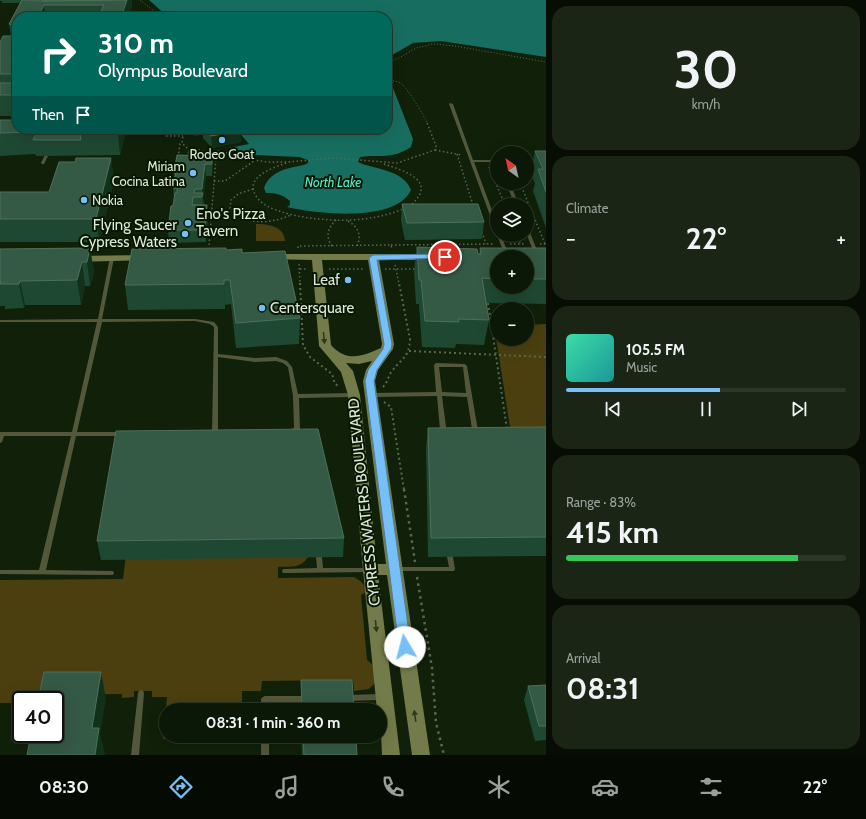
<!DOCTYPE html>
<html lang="en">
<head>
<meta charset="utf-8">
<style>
	:root { --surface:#0c1807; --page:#1a2515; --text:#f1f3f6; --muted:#9aa09b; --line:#2c3728; --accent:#77c0f7 }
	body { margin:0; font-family:Cabin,sans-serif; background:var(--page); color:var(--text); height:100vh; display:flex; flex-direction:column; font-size:15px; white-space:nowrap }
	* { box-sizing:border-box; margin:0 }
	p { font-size:13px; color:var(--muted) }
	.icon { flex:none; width:22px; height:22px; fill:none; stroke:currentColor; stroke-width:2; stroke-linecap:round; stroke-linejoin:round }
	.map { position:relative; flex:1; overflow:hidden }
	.details { display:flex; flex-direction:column; gap:6px; padding:6px; background:#070d04; width:320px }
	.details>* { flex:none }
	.banner { position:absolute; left:12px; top:12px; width:380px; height:122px; border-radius:16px; box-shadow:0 4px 16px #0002,0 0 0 1px var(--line); background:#00695c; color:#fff; overflow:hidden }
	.needle { width:26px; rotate:327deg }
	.fabs { position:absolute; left:490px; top:146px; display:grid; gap:8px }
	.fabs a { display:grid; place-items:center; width:44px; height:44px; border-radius:50%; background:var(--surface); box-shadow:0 4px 16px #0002,0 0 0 1px var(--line); font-size:20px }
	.speed { position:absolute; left:12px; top:691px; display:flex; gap:8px; font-size:20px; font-weight:700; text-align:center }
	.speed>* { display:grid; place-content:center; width:52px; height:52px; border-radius:50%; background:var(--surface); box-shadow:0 4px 16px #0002,0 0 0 1px var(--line); line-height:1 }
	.speed .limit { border:2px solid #111; border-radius:6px; background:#fff; color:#111 }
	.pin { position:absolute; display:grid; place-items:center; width:34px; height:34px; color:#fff; margin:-17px; border:2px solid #fff; border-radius:50%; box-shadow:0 1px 4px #0007 }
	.me { position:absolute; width:44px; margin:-22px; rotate:352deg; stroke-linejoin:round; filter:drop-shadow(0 0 3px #0008) }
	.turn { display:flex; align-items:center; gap:14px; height:84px; padding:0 20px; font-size:18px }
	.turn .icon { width:52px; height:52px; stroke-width:2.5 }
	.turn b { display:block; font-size:28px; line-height:34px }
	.then { display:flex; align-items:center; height:38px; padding:0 20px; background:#0003; gap:8px; font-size:15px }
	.big { font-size:30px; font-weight:700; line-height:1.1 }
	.details .widget { flex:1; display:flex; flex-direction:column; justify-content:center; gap:6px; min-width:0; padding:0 14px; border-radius:16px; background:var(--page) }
	.details .dial { align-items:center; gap:0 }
	.dial b { font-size:52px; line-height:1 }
	.song { display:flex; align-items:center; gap:12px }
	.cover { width:48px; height:48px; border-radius:6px; background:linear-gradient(135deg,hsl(160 70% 55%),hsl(180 70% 35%)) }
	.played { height:4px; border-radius:2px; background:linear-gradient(90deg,var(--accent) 55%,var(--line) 55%) }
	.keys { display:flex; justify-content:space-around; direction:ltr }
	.heat { display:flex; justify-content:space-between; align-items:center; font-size:22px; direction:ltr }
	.charge { height:6px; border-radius:3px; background:linear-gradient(90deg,#34c759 83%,var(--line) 0) }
	.trip { position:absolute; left:159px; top:703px; width:228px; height:40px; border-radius:20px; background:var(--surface); box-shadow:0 4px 16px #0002,0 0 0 1px var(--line); font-weight:700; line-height:40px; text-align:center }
	.tabs { display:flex; height:64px; justify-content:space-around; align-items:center; background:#050a03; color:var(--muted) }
	.tabs .icon { width:28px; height:28px }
	.tabs .selected { color:var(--accent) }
	.tabs b { font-size:18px; color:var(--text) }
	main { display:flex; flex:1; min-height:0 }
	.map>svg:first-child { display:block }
</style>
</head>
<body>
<main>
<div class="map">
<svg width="546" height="755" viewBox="0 0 546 755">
	<rect width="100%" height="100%" fill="#102009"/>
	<g fill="#4b3f0f">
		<path d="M 256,224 C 268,224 284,226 285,241 L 256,241 Z"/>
		<polygon points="546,324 546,446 513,446 494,325 497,325 497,339 527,339 527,325"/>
		<path d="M 126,554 L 310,554 C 301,569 294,566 278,567 L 278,578 L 354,577 C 361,581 365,584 366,592 L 361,595 L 367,660 L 375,667 L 375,683 L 369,689 L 354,691 L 353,680 L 262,681 L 261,691 L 242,691 L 242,710 L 166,710 L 166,736 L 241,736 L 241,738 L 163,739 L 167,697 L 152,697 L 152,691 L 134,691 L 134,697 L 122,698 L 122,694 L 39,695 L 38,700 L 21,700 L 21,703 L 0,703 L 0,580 L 123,579 Z"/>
	</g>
	<g fill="#176e60">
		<polygon points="149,0 546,0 546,57 441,41 413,43 387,58 387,17 168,17"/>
		<path d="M 387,85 L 393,88 L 413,139 L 411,147 C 391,160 381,154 360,157 L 358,162 C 375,170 403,169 411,190 C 396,223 316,214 287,207 L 290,205 L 290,201 C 282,194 276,193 266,193 L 264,188 C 270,171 288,168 304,165 L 308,163 L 308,160 L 299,157 L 255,155 L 228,148 L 249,144 L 236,129 L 387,129 Z"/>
	</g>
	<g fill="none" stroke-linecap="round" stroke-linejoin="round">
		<g stroke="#596753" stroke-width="1" stroke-dasharray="1 2" stroke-linecap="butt">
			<polyline points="140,0 162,17"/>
			<polyline points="387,62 399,58 416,48 433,44 455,46 546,62"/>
			<path d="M 387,80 C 392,81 398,81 402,84 C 407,88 425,117 428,124"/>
		</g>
		<g stroke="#596753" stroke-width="1.5" stroke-dasharray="1.5 2.5" stroke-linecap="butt">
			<polyline points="184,129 182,143 187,148 194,150"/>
			<polyline points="166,136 183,136"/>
			<polyline points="435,150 462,155"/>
			<polyline points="198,151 220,151 248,159 267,162 288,162 334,158 397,163 435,150 436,146 427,123"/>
			<polyline points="457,154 473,205"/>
			<polyline points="178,157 180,144 182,143"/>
			<path d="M 286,163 C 273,168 244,177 256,196 C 261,204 270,208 279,211 C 296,217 315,219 333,220 C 357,221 381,218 403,209"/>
			<path d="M 384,164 C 405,171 438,181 411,205"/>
			<polyline points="161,166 177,165"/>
			<polyline points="489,167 505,205"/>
			<polyline points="214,181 225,181 254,161"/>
			<polyline points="520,183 545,244"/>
			<path d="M 253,189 L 238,194 L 231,200 L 230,208 C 246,226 270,224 291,215"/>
			<path d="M 348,221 C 358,227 362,235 357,246"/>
			<polyline points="482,232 486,244"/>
			<polyline points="516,235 520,243"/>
			<polyline points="510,244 524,244"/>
			<polyline points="540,244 546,244"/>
			<polyline points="209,245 216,158 215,155 210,152"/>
			<polyline points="391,245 494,244"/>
			<path d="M 332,246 C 325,236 328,228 336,220"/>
			<polyline points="298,248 298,246 391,245 392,249"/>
			<polyline points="299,264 300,284"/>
			<polyline points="395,265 399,284"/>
			<polyline points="300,269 307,269"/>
			<polyline points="329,269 365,269"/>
			<polyline points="385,269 417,269"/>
		</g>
		<g stroke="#596753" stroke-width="2" stroke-dasharray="2 3" stroke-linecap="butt">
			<polyline points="300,283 303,345 310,357 332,374 335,384 339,386"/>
			<polyline points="488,303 507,429"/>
			<polyline points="409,351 546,357"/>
			<path d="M 383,387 C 388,382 388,376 392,371 C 402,358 409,358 410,339 L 399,283"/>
			<polyline points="384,402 391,407 404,490"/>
		</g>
		<g stroke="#596753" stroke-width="2.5" stroke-dasharray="2.5 4" stroke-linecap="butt">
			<polyline points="404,489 415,562"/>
			<polyline points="417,577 432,668 436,723 444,755"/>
		</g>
		<g fill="#54583a" fill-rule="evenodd">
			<polygon points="450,103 453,104 473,160 497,160 497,162 474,162 497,224 497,230 495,229 449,104"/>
			<polygon points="45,155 48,156 44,164 42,164 41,163"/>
			<rect x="527" y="160" width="19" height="2"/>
			<polygon points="506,183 510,183 519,205 515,205"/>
			<polygon points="527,229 529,230 538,253 537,254 536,254 534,253 527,235"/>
			<polygon points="497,235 501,235 508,253 507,254 506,254 504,253"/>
			<polygon points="110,257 114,257 114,258 102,319 195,319 214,322 218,327 218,354 255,358 276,357 287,361 292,367 298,394 353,393 356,395 353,397 299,398 300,430 297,432 291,431 290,430 291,429 294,428 293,396 288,367 283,363 276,361 255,362 218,357 218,433 217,434 213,434 212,433 214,327 210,324 195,321 102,322 77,432 122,432 125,434 122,436 76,436 46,570 111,571 113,571 114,573 113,575 111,575 0,574 0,570 39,570 71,436 4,436 2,442 0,443 0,432 72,432 97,322 0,322 0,320 98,319"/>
			<path d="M 436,363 L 465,364 L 467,366 L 478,431 L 477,432 L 472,433 L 469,431 L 470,430 L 472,429 L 467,397 L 442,396 L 447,434 L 444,436 L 442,435 L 440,430 L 437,396 L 372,397 L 369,395 L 372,393 L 436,392 L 434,365 ZM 439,367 L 463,367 L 466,393 L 442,392 Z"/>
			<polygon points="317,555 321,555 322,557 323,568 372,568 373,570 372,572 370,572 285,573 283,573 282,571 283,569 285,569 317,568 316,557"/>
			<polygon points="448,555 452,555 453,557 455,569 454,571 394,571 393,569 394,567 449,567 447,557"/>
			<polygon points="141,690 143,691 144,693 139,755 131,755 138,693 139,691"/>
			<polygon points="381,694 383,695 384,697 383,699 381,700 347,701 345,700 344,698 345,696 347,695"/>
			<polygon points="265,696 307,696 309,697 311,699 309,701 307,702 269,702 269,710 261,710 261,699 263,697"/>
			<rect x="261" y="736" width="8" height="19"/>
		</g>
		<g fill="#747b4a" fill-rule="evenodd">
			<path d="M 271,254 L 431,254 L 436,257 L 431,260 L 379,260 L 394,344 L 393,349 L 378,370 L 375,381 L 430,755 L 412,755 L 387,575 L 378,575 L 400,755 L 382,755 L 380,710 L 377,710 L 363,570 L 348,395 L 341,372 L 319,346 L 312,260 L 267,259 L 266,257 L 267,255 ZM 322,260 L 368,260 L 382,344 L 381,348 C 363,356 347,363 331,345 ZM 372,361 L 366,370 L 363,381 L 386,564 L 377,564 L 360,395 L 353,371 L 346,363 L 359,364 Z"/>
			<polygon points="145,255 150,258 149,260 75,262 70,259 75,256"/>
		</g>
	</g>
	<g fill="#1f4832" fill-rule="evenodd">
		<polygon points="0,0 132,0 132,5 129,17 17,17 17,116 0,116 0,42 11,36 9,24 20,3 2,3 2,1 0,1"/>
		<polygon points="17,129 126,129 126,130 120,155 36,156 35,154 0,156 0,133"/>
		<polygon points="189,129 239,129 240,131 241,142 212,148 203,138 203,134 195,136"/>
		<polygon points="200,150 200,156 212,156 212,176 206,176 203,197 204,205 208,218 206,242 169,243 168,230 174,198 173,188 174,182 174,173 188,155 188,153"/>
		<polygon points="535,151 546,151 546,228 533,191 535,183 530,173"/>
		<polygon points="111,158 114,181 99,242 0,242 0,192 49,192 75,162"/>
		<polygon points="402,204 484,222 482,239 405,240 401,221"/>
		<path d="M 417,247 L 478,254 L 479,254 L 480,248 L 546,248 L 546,304 L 486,303 L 489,320 L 484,345 L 456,344 L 455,348 L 422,347 L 419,304 L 416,304 L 414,271 ZM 497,257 L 527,257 L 527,287 L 497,287 Z"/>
		<polygon points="90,248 94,272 90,286 85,286 81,305 25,305 24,308 5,309 5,306 0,306 0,249"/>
		<polygon points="226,250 243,253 300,318 299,344 236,348 231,304 225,305 225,309 128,310 125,285"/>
		<polygon points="546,427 546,556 428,557 426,447 428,428"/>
		<polygon points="344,538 343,557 101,560 97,541"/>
		<polygon points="301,680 354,710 301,710"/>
		<polygon points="546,685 546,740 535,741 524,700 528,686"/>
		<polygon points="301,736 356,736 357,755 302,755"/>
	</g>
	<g fill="#11311a">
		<polygon points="39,0 43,0 46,17 38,17"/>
		<polygon points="127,0 132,0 132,5 129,17 121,17"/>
		<polygon points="17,52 17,74 11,64"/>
		<polygon points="33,129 43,129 34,140 33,132"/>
		<polygon points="119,129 126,129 126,130 120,155 118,133"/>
		<polygon points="195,129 202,129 203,134 195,136"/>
		<polygon points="240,131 241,142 212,148 211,136"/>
		<polygon points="212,156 213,168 212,176"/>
		<polygon points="111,158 114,181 99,242 96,219"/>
		<polygon points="205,164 206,176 203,198 203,209 202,189"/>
		<polygon points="207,205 208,218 206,242 205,230"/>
		<polygon points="90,248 94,272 90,286 87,262"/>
		<polygon points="82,262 85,286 81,305 77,280"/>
		<polygon points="224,280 225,305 225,309 224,284"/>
		<polygon points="20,281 25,305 24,308 19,284"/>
		<polygon points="101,672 106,699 100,734 105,754 104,755 95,755 92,728"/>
	</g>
	<g fill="#345944" stroke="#4e705b" fill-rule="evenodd">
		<path d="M 22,0 L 39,0 L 38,1 L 127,0 L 121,17 L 126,17 L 17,17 L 17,25 L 12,25 L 9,24 ZM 44,5 L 104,5 L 99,16 L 38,17 Z"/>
		<polygon points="42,0 111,0 42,1"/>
		<polygon points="14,34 17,34 17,52 11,64 17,64 17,74 0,74 0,42 3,36 13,36"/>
		<rect x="0" y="83" width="17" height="12"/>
		<polygon points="0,120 17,120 17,129 34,129 33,132 0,133"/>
		<polygon points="36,129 81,129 80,134 81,140 33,140 36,133"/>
		<polygon points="81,129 119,129 118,133 80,134"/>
		<polygon points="205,129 239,129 240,131 211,136"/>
		<polygon points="189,150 200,150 199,153 188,153"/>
		<polygon points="535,151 546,151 546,192 538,169 543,169"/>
		<polygon points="177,155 212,156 212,164 205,164 202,189 195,189 194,193 203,193 202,197 193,197 192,205 207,205 205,230 168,230 171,206 173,206 175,193 177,193 177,188 173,188 176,173 174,173"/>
		<polygon points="76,158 111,158 96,219 0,219 0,192 49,192 59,162 75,162"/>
		<polygon points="402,204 478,204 484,222 407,223"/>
		<polygon points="417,247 477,249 478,254 481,254 480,248 546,248 546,279 527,279 527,257 497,257 497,279 482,278 489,320 458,319 459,322 425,321 421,280 419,280"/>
		<polygon points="90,248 87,262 82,262 77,280 20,281 19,284 0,284 1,281 0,281 0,249"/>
		<polygon points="226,248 226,250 242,249 242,253 285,251 300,318 236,323 230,280 224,280 224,284 125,285 132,249"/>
		<polygon points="546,427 546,537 431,538 428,428"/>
		<polygon points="318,429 344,538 97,541 116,431"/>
		<polygon points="44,672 101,672 92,728 99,728 95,755 27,755 31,734 55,734 55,700 38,700"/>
		<polygon points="301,680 352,680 354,710 302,710"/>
		<polygon points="546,685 546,726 539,726 528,686"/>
		<polygon points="303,736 356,736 357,755 304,755"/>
	</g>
	<defs><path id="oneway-solid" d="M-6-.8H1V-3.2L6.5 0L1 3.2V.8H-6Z"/></defs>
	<g fill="#2d3a1b">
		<use href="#oneway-solid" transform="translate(324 338) rotate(84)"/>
		<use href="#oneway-solid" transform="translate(376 626) rotate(84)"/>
		<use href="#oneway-solid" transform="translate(415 716) rotate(-98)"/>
	</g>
	<polygon fill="#77c0f7" stroke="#4d7da1" points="445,254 448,255 448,258 377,260 392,344 391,349 377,370 374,381 411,647 409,650 405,652 401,650 399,647 365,381 368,370 383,349 384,344 369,258 373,255"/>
	<g fill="#77c0f7" stroke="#071702" stroke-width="1.5">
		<circle cx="222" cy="140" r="4"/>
		<circle cx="193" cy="173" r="4"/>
		<circle cx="84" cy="200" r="4"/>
		<circle cx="188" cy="223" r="4"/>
		<circle cx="185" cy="234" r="4"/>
		<circle cx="348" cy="280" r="4"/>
		<circle cx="262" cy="308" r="4"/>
	</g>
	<g text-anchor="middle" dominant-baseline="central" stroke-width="4" stroke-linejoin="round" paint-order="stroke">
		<g font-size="13" fill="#dde8d8" stroke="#071702">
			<text x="222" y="154">Rodeo Goat</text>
			<text x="185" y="166" text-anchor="end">Miriam<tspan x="185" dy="15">Cocina Latina</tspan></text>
			<text x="92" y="200" text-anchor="start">Nokia</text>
		</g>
		<g font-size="13" font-style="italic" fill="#54ead0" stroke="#071702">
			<text x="333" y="182">North Lake</text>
		</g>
		<g font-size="15" fill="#dde8d8" stroke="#071702" text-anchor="start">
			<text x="196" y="214">Eno's Pizza<tspan x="196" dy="17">Tavern</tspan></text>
			<text x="177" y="225" text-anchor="end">Flying Saucer<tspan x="177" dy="17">Cypress Waters</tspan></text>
			<text x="340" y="280" text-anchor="end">Leaf</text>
			<text x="270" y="308">Centersquare</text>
		</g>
		<g font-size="15" fill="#dde8d8" stroke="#071702">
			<text transform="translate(364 502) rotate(-96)">CYPRESS WATERS BOULEVARD</text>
		</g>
	</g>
</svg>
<div class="fabs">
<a><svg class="needle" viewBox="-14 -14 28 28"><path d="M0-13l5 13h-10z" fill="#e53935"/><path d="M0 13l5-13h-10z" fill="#9aa09b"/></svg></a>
<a><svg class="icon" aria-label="layers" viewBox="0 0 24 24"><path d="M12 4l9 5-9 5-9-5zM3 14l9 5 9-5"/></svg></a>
<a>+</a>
<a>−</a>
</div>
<div class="speed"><div class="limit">40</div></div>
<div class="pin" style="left:445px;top:257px;background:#d93025"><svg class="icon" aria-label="arrive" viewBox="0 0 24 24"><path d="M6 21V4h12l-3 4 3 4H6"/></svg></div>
<svg class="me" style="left:405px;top:647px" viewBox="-20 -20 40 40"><circle r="19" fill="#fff"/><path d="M0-13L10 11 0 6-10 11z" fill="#77c0f7"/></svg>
<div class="trip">08:31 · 1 min · 360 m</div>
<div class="banner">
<div class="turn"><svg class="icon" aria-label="right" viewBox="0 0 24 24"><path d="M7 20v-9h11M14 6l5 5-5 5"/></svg><div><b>310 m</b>Olympus Boulevard</div></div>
<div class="then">Then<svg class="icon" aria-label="arrive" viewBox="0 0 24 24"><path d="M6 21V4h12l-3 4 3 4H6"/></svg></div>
</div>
</div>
<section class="details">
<div class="widget dial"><b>30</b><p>km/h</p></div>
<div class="widget"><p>Climate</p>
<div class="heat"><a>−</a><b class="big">22°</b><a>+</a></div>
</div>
<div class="widget">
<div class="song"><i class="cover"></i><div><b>105.5 FM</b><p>Music</p></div></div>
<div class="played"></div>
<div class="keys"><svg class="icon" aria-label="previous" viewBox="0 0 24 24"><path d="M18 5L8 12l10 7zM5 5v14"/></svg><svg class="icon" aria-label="pause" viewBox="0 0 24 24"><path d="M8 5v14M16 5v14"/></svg><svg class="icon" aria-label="next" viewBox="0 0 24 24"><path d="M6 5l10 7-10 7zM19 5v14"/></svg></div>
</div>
<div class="widget"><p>Range · 83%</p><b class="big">415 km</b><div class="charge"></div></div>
<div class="widget"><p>Arrival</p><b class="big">08:31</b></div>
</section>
</main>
<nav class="tabs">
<b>08:30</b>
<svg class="icon selected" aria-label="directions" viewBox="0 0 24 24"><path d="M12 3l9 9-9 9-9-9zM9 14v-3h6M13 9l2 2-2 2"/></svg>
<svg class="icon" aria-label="music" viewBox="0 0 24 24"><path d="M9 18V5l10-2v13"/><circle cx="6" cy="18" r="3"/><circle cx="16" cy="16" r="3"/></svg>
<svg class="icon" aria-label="phone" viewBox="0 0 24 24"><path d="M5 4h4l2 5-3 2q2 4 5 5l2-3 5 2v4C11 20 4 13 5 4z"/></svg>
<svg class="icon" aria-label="climate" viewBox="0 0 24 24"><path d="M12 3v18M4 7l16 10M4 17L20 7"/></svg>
<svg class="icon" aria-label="car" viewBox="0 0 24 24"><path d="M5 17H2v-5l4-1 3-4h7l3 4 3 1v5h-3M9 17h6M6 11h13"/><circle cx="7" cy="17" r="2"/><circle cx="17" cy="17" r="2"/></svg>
<svg class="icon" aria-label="filters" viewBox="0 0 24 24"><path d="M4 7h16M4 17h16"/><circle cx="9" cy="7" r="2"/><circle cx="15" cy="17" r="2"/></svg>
<b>22°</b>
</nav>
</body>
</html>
